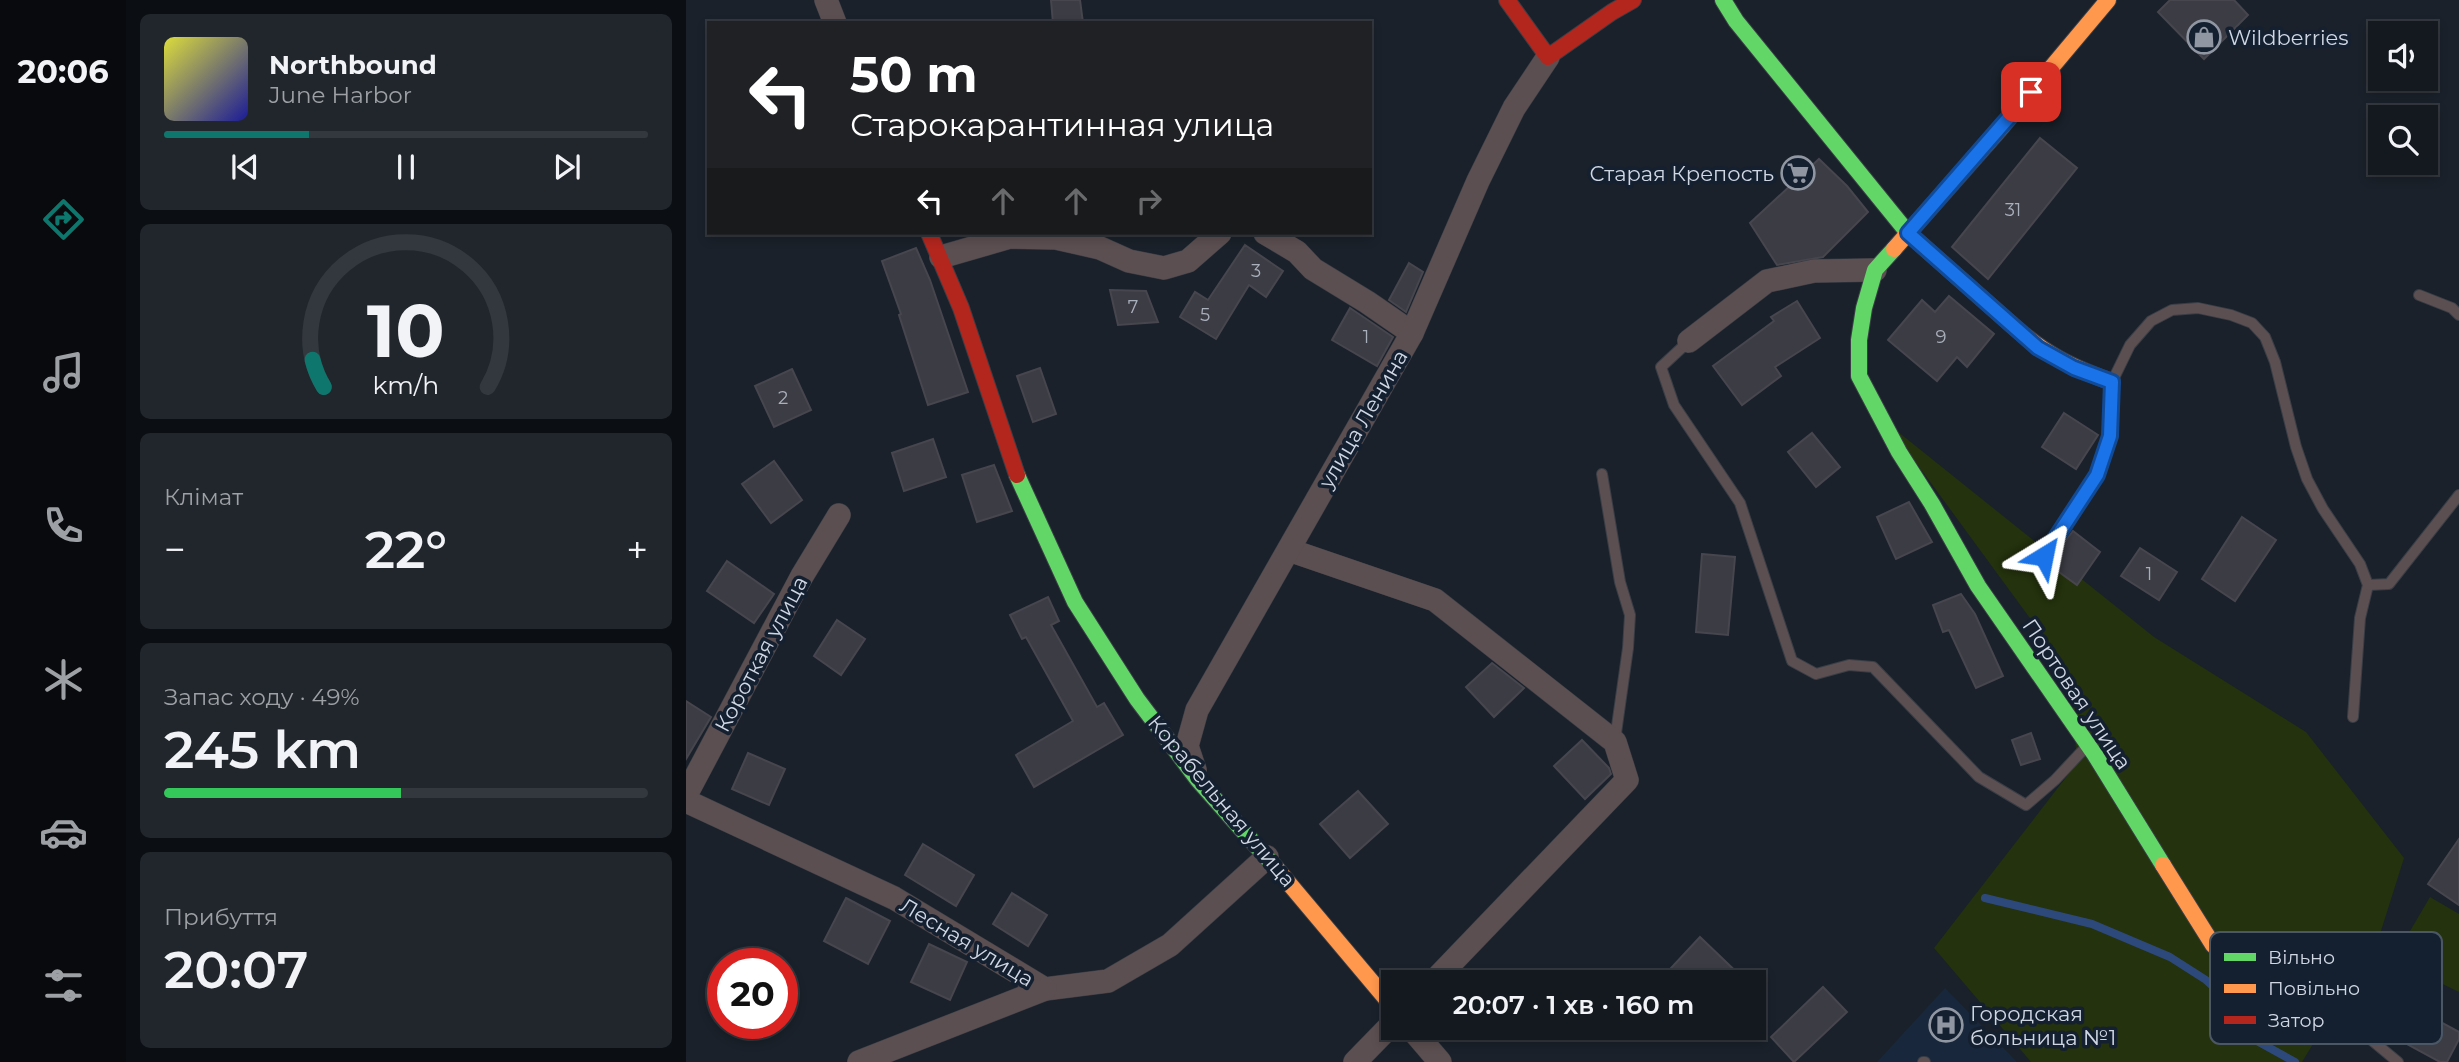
<!DOCTYPE html>
<html lang="uk">
<head>
<meta charset="utf-8">
<style>
	:root { --surface:#141920; --page:#21262d; --text:#f1f3f6; --muted:#9da0a5; --line:#33383e; --accent:#0f766e }
	body { margin:0; font-family:Montserrat,sans-serif; background:var(--page); color:var(--text); height:100vh; display:flex; flex-direction:column; font-size:26px; white-space:nowrap }
	* { box-sizing:border-box; margin:0 }
	p { font-size:23px; color:var(--muted) }
	.icon { flex:none; width:38px; height:38px; fill:none; stroke:currentColor; stroke-width:2; stroke-linecap:round; stroke-linejoin:round }
	.map { position:relative; flex:1; overflow:hidden }
	.side { display:flex; flex-direction:column; gap:14px; padding:14px; background:#0b0e12; width:560px }
	.side>* { flex:none }
	.top-card { position:absolute; left:21px; top:21px; width:665px; height:214px; border-radius:0px; box-shadow:0 4px 10px #0003,0 0 0 2px var(--line); background:#202124; color:#fff; overflow:hidden }
	.tools { position:absolute; left:1682px; top:21px; display:grid; gap:14px }
	.tools a { display:grid; place-items:center; width:70px; height:70px; border-radius:0px; background:var(--surface); box-shadow:0 4px 10px #0003,0 0 0 2px var(--line); font-size:35px }
	.speed { position:absolute; left:21px; top:948px; display:flex; gap:14px; font-size:35px; font-weight:700; text-align:center }
	.speed>* { display:grid; place-content:center; width:91px; height:91px; border-radius:50%; background:var(--surface); box-shadow:0 4px 10px #0003,0 0 0 2px var(--line); line-height:1 }
	.speed .limit { border:10px solid #d22; background:#fff; color:#111 }
	.pin { position:absolute; display:grid; place-items:center; width:60px; height:60px; color:#fff; margin:-30px; border-radius:14px; box-shadow:0 4px 10px #0006 }
	.me { position:absolute; width:77px; margin:-38px; rotate:35deg; stroke-linejoin:round; filter:drop-shadow(0 0 5px #0008) }
	.turn { display:flex; align-items:center; gap:24px; height:147px; padding:0 28px; font-size:32px }
	.turn .icon { width:91px; height:91px; stroke-width:2.5 }
	.turn b { display:block; font-size:49px; line-height:60px }
	.lanes { display:flex; align-items:center; height:66px; padding:0 28px; background:#0003; justify-content:center; gap:35px; direction:ltr }
	.lanes .off { opacity:.35 }
	.big { font-size:52px; font-weight:600; line-height:1.1 }
	.side .widget { flex:1; display:flex; flex-direction:column; justify-content:center; gap:10px; min-width:0; padding:0 24px; border-radius:10px; background:var(--page) }
	.side .dial { align-items:center; gap:0 }
	.dial svg { height:182px; overflow:visible; fill:none; stroke:var(--line); stroke-width:7; stroke-linecap:round; text-anchor:middle }
	.dial text { fill:var(--text); stroke:none }
	.song { display:flex; align-items:center; gap:21px }
	.cover { width:84px; height:84px; border-radius:10px; background:linear-gradient(135deg,hsl(60 70% 55%),hsl(240 70% 35%)) }
	.played { height:7px; border-radius:4px; background:linear-gradient(90deg,var(--accent) 30%,var(--line) 30%) }
	.keys { display:flex; justify-content:space-around; direction:ltr }
	.heat { display:flex; justify-content:space-between; align-items:center; font-size:38px; direction:ltr }
	.charge { height:10px; border-radius:5px; background:linear-gradient(90deg,#34c759 49%,var(--line) 0) }
	.trip { position:absolute; left:695px; top:970px; width:385px; height:70px; border-radius:0px; background:var(--surface); box-shadow:0 4px 10px #0003,0 0 0 2px var(--line); font-weight:600; line-height:70px; text-align:center }
	main { display:flex; flex:1; min-height:0 }
	.tab-bar { display:flex; flex-direction:column; width:126px; justify-content:space-around; align-items:center; background:#080a0d; color:var(--muted) }
	.tab-bar .icon { width:49px; height:49px }
	.tab-bar .active { color:var(--accent) }
	.tab-bar b { font-size:32px; color:var(--text) }
	.map>svg:first-child { display:block }
</style>
</head>
<body>
<main>
<nav class="tab-bar">
<b>20:06</b>
<svg class="icon active" aria-label="directions" viewBox="0 0 24 24"><path d="M12 3l9 9-9 9-9-9zM9 14v-3h6M13 9l2 2-2 2"/></svg>
<svg class="icon" aria-label="music" viewBox="0 0 24 24"><path d="M9 18V5l10-2v13"/><circle cx="6" cy="18" r="3"/><circle cx="16" cy="16" r="3"/></svg>
<svg class="icon" aria-label="phone" viewBox="0 0 24 24"><path d="M5 4h4l2 5-3 2q2 4 5 5l2-3 5 2v4C11 20 4 13 5 4z"/></svg>
<svg class="icon" aria-label="climate" viewBox="0 0 24 24"><path d="M12 3v18M4 7l16 10M4 17L20 7"/></svg>
<svg class="icon" aria-label="car" viewBox="0 0 24 24"><path d="M5 17H2v-5l4-1 3-4h7l3 4 3 1v5h-3M9 17h6M6 11h13"/><circle cx="7" cy="17" r="2"/><circle cx="17" cy="17" r="2"/></svg>
<svg class="icon" aria-label="filters" viewBox="0 0 24 24"><path d="M4 7h16M4 17h16"/><circle cx="9" cy="7" r="2"/><circle cx="15" cy="17" r="2"/></svg>
</nav>
<section class="side">
<div class="widget">
<div class="song"><i class="cover"></i><div><b>Northbound</b><p>June Harbor</p></div></div>
<div class="played"></div>
<div class="keys"><svg class="icon" aria-label="previous" viewBox="0 0 24 24"><path d="M18 5L8 12l10 7zM5 5v14"/></svg><svg class="icon" aria-label="pause" viewBox="0 0 24 24"><path d="M8 5v14M16 5v14"/></svg><svg class="icon" aria-label="next" viewBox="0 0 24 24"><path d="M6 5l10 7-10 7zM19 5v14"/></svg></div>
</div>
<div class="widget dial"><svg viewBox="0 0 100 80">
<path d="M14 69A42 42 0 1 1 86 69"/>
<path d="M14 69A42 42 0 0 1 9 57" stroke="#0f766e"/>
<text x="50" y="56" font-size="32" font-weight="700">10</text>
<text x="50" y="72" font-size="11">km/h</text>
</svg></div>
<div class="widget"><p>Клімат</p>
<div class="heat"><a>−</a><b class="big">22°</b><a>+</a></div>
</div>
<div class="widget"><p>Запас ходу · 49%</p><b class="big">245 km</b><div class="charge"></div></div>
<div class="widget"><p>Прибуття</p><b class="big">20:07</b></div>
</section>
<div class="map">
<svg width="1773" height="1062" viewBox="0 0 1773 1062">
	<rect width="100%" height="100%" fill="#1a212a"/>
	<polygon fill="#18273b" points="1259,988 1331,1062 1191,1062"/>
	<g fill="#24320d">
		<polygon points="1201,423 1468,637 1620,732 1718,858 1694,934 1616,1062 1345,1062 1248,948 1391,763 1384,673"/>
		<polygon points="1744,897 1773,914 1773,992 1707,960"/>
	</g>
	<g fill="none" stroke-linecap="round" stroke-linejoin="round">
		<polyline stroke="#2d497b" stroke-width="8" points="1299,898 1406,924 1484,957 1520,980 1552,1009 1571,1041 1609,1062"/>
	</g>
	<g fill="#3b3c44" stroke="#47464e" stroke-width="2">
		<polygon points="365,0 394,0 397,23 367,23"/>
		<polygon points="1484,0 1548,0 1562,15 1518,59 1472,12"/>
		<polygon points="1354,138 1391,168 1302,279 1266,247"/>
		<polygon points="1133,159 1161,186 1182,212 1137,257 1091,265 1064,223"/>
		<polygon points="559,245 597,271 580,297 563,285 530,339 494,317 509,292 522,300"/>
		<polygon points="230,248 244,280 282,392 242,405 213,315 215,314 196,261"/>
		<polygon points="723,263 737,272 720,312 703,300"/>
		<polygon points="424,290 460,291 472,322 432,325"/>
		<polygon points="1263,296 1308,334 1281,367 1271,357 1251,381 1202,340 1236,300 1249,312"/>
		<polygon points="1111,301 1134,338 1089,367 1095,376 1056,405 1027,366 1088,321 1085,317"/>
		<polygon points="664,308 707,337 691,366 646,340"/>
		<polygon points="354,368 370,414 347,422 331,376"/>
		<polygon points="106,369 125,410 88,427 69,386"/>
		<polygon points="1378,413 1412,435 1390,469 1356,447"/>
		<polygon points="1126,433 1154,467 1130,487 1102,452"/>
		<polygon points="247,439 260,477 218,491 206,453"/>
		<polygon points="88,461 116,500 85,523 56,484"/>
		<polygon points="308,465 326,511 291,522 276,475"/>
		<polygon points="1223,502 1246,542 1210,559 1191,517"/>
		<polygon points="1556,517 1590,540 1549,601 1516,579"/>
		<polygon points="1387,531 1414,552 1391,585 1362,564"/>
		<polygon points="1454,548 1491,572 1473,600 1435,576"/>
		<polygon points="1016,554 1049,557 1042,635 1010,632"/>
		<polygon points="41,561 88,594 68,623 21,591"/>
		<polygon points="1275,594 1289,614 1317,676 1290,688 1263,630 1257,632 1247,605"/>
		<polygon points="362,597 373,621 365,625 411,707 418,703 437,735 348,787 330,755 387,721 340,637 336,639 324,615"/>
		<polygon points="151,620 179,639 155,675 128,656"/>
		<polygon points="806,663 838,688 808,717 780,687"/>
		<polygon points="0,701 25,717 0,759"/>
		<polygon points="1345,733 1354,759 1335,765 1326,740"/>
		<polygon points="896,740 923,768 925,774 899,799 868,766"/>
		<polygon points="62,753 99,769 83,805 46,789"/>
		<polygon points="672,791 702,824 664,858 634,824"/>
		<polygon points="1773,839 1773,905 1742,884"/>
		<polygon points="237,844 288,875 270,906 219,875"/>
		<polygon points="326,893 361,915 342,946 307,924"/>
		<polygon points="160,898 204,921 182,964 138,941"/>
		<polygon points="1014,937 1061,982 972,982"/>
		<polygon points="243,944 281,962 264,1000 225,982"/>
		<polygon points="1708,979 1732,992 1725,1006 1773,1032 1773,1039 1761,1062 1754,1062 1717,1042 1719,1039 1692,1024 1687,1017"/>
		<polygon points="1137,987 1161,1012 1108,1062 1085,1037"/>
	</g>
	<g fill="none" stroke-linecap="round" stroke-linejoin="round">
		<defs>
			<g id="lane">
				<polyline points="1733,295 1766,308 1773,315"/>
				<polyline points="1003,341 975,367 988,405 1054,503 1106,661 1130,674 1163,665 1187,667 1293,777 1340,805 1369,780 1399,748"/>
				<polyline points="916,474 934,582 944,615 942,648 929,740"/>
				<polyline points="1358,556 1411,476 1424,436 1426,382 1444,345 1465,321 1486,310 1512,308 1545,315 1566,323 1579,337 1589,362 1610,447 1621,479 1637,509 1674,564 1682,585 1674,618 1667,717"/>
				<polyline points="1682,585 1703,584 1773,495"/>
				<polyline points="1677,1033 1712,1062"/>
				<polyline points="1237,1062 1239,1062"/>
			</g>
			<g id="street">
				<polyline points="140,0 149,23"/>
				<polyline points="579,233 611,252 627,269 681,302 726,333"/>
				<polyline points="255,257 324,237 370,238 414,248 443,261 478,268 502,261 534,233"/>
				<polyline points="1003,341 1081,281 1128,271 1189,270"/>
				<polyline points="603,550 749,600 929,742 941,780 747,982"/>
				<polyline points="509,770 501,746 511,710 726,333 792,181 828,108 862,57"/>
				<polyline points="0,795 116,576 153,515"/>
				<polyline points="0,801 208,898 359,989 422,981 484,945 581,857"/>
				<polyline points="724,1027 754,1062"/>
				<polyline points="173,1062 359,989"/>
				<polyline points="669,1062 707,1023"/>
			</g>
			<g id="fast">
				<polyline points="1037,0 1050,21 1222,233 1325,324"/>
				<polyline points="1208,249 1189,270 1178,308 1173,340 1173,376 1213,452 1246,504 1292,586 1409,755 1477,865"/>
				<polyline points="331,475 389,602 451,699 512,780 590,868"/>
			</g>
			<g id="slow">
				<polyline points="1208,249 1313,130 1422,0"/>
				<path d="M 1325,324 C 1360,355 1383,366 1426,382"/>
				<polyline points="1477,865 1527,945 1594,999 1651,1011 1675,1031"/>
				<polyline points="590,868 707,1007"/>
			</g>
			<g id="jam">
				<polyline points="821,0 862,57 926,12 947,0"/>
				<polyline points="243,233 275,308 331,475"/>
			</g>
		</defs>
		<use href="#lane" stroke="#393e46" stroke-width="12"/>
		<use href="#street" stroke="#393e46" stroke-width="24"/>
		<use href="#fast" stroke="#393e46" stroke-width="18"/>
		<use href="#slow" stroke="#393e46" stroke-width="18"/>
		<use href="#jam" stroke="#393e46" stroke-width="18"/>
		<use href="#lane" stroke="#5c4f51" stroke-width="10"/>
		<use href="#street" stroke="#5c4f51" stroke-width="23"/>
		<use href="#fast" stroke="#63d668" stroke-width="16"/>
		<use href="#slow" stroke="#ff974d" stroke-width="16"/>
		<use href="#jam" stroke="#b3261e" stroke-width="16"/>
	</g>
	<g fill="none" stroke-linecap="round" stroke-linejoin="round">
		<defs>
			<polyline id="route" points="1345,92 1222,233 1352,348 1388,368 1426,382 1424,436 1411,475 1358,556"/>
		</defs>
		<use href="#route" stroke="#114b97" stroke-width="18"/>
		<use href="#route" stroke="#1a73e8" stroke-width="12"/>
	</g>
	<defs>
		<symbol id="shop-ring" viewBox="-11 -11 22 22"><circle r="9.5" fill="#142030" stroke="#9097a2" stroke-width="1.5"/><path d="M-5-2.5h2.3a2.7 3.5 0 0 1 5.4 0H5L5.5 6h-11ZM-1.5-2.5h3a1.5 2.3 0 0 0-3 0Z" fill="#9097a2"/></symbol>
		<symbol id="supermarket-ring" viewBox="-11 -11 22 22"><circle r="9.5" fill="#142030" stroke="#9097a2" stroke-width="1.5"/><path d="M-6-5.5h2.5l.6 2H6L4.5 2H-2.5L-4.4-4H-6ZM-1.5 3.2a1.3 1.3 0 1 0 .1 0ZM3 3.2a1.3 1.3 0 1 0 .1 0Z" fill="#9097a2"/></symbol>
		<symbol id="hospital-ring" viewBox="-11 -11 22 22"><circle r="9.5" fill="#142030" stroke="#9097a2" stroke-width="1.5"/><path d="M-5-5h3v3.5h4V-5h3V5h-3V1.5h-4V5h-3Z" fill="#9097a2"/></symbol>
	</defs>
	<g fill-rule="evenodd">
		<use href="#shop-ring" x="1499" y="18" width="38" height="38"/>
		<use href="#supermarket-ring" x="1093" y="154" width="38" height="38"/>
		<use href="#hospital-ring" x="1241" y="1006" width="38" height="38"/>
	</g>
	<g text-anchor="middle" dominant-baseline="central" stroke-width="7" stroke-linejoin="round" paint-order="stroke">
		<g font-size="18" fill="#aab0bb">
			<text x="1327" y="210">31</text>
			<text x="570" y="271">3</text>
			<text x="447" y="307">7</text>
			<text x="519" y="315">5</text>
			<text x="680" y="337">1</text>
			<text x="1255" y="337">9</text>
			<text x="97" y="398">2</text>
			<text x="1463" y="574">1</text>
		</g>
		<g font-size="21" fill="#cfd7e3" stroke="#142030" text-anchor="start">
			<text x="1542" y="37">Wildberries</text>
			<text x="1088" y="173" text-anchor="end">Старая Крепость</text>
			<text x="1284" y="1013">Городская<tspan x="1284" dy="24">больница №1</tspan></text>
		</g>
		<g font-size="21" fill="#cfd7e3" stroke="#142030">
			<text transform="translate(677 419) rotate(-60)">улица Ленина</text>
			<text transform="translate(75 654) rotate(-62)">Короткая улица</text>
			<text transform="translate(1391 694) rotate(56)">Портовая улица</text>
			<text transform="translate(536 801) rotate(50)">Корабельная улица</text>
			<text transform="translate(281 942) rotate(31)">Лесная улица</text>
		</g>
	</g>
	<rect x="1524" y="932" width="232" height="112" rx="10" fill="#142030" stroke="#4c5766" stroke-width="2"/>
	<rect x="1538" y="953" width="32" height="8" fill="#63d668"/>
	<rect x="1538" y="984" width="32" height="9" fill="#ff974d"/>
	<rect x="1538" y="1016" width="32" height="8" fill="#b3261e"/>
	<g font-size="19" fill="#cfd7e3">
		<text x="1582" y="964">Вільно</text>
		<text x="1582" y="995">Повільно</text>
		<text x="1582" y="1027">Затор</text>
	</g>
</svg>
<div class="tools">
<a><svg class="icon" aria-label="sound" viewBox="0 0 24 24"><path d="M4 9h4l5-4v14l-5-4H4zM17 9q2 3 0 6"/></svg></a>
<a><svg class="icon" aria-label="search" viewBox="0 0 24 24"><circle cx="10" cy="10" r="6"/><path d="M15 15l6 6"/></svg></a>
</div>
<div class="speed"><div class="limit">20</div></div>
<div class="pin" style="left:1345px;top:92px;background:#d93025"><svg class="icon" aria-label="arrive" viewBox="0 0 24 24"><path d="M6 21V4h12l-3 4 3 4H6"/></svg></div>
<svg class="me" style="left:1358px;top:556px" viewBox="-20 -20 40 40"><path d="M0-17L14 15 0 8-14 15z" fill="#1a73e8" stroke="#fff" stroke-width="4"/></svg>
<div class="trip">20:07 · 1 хв · 160 m</div>
<div class="top-card">
<div class="turn"><svg class="icon" aria-label="left" viewBox="0 0 24 24"><path d="M17 20v-9H6M10 6l-5 5 5 5"/></svg><div><b>50 m</b>Старокарантинная улица</div></div>
<div class="lanes"><svg class="icon" aria-label="left" viewBox="0 0 24 24"><path d="M17 20v-9H6M10 6l-5 5 5 5"/></svg><svg class="icon off" aria-label="ahead" viewBox="0 0 24 24"><path d="M12 20V5M6 11l6-6 6 6"/></svg><svg class="icon off" aria-label="ahead" viewBox="0 0 24 24"><path d="M12 20V5M6 11l6-6 6 6"/></svg><svg class="icon off" aria-label="right" viewBox="0 0 24 24"><path d="M7 20v-9h11M14 6l5 5-5 5"/></svg></div>
</div>
</div>
</main>
</body>
</html>
